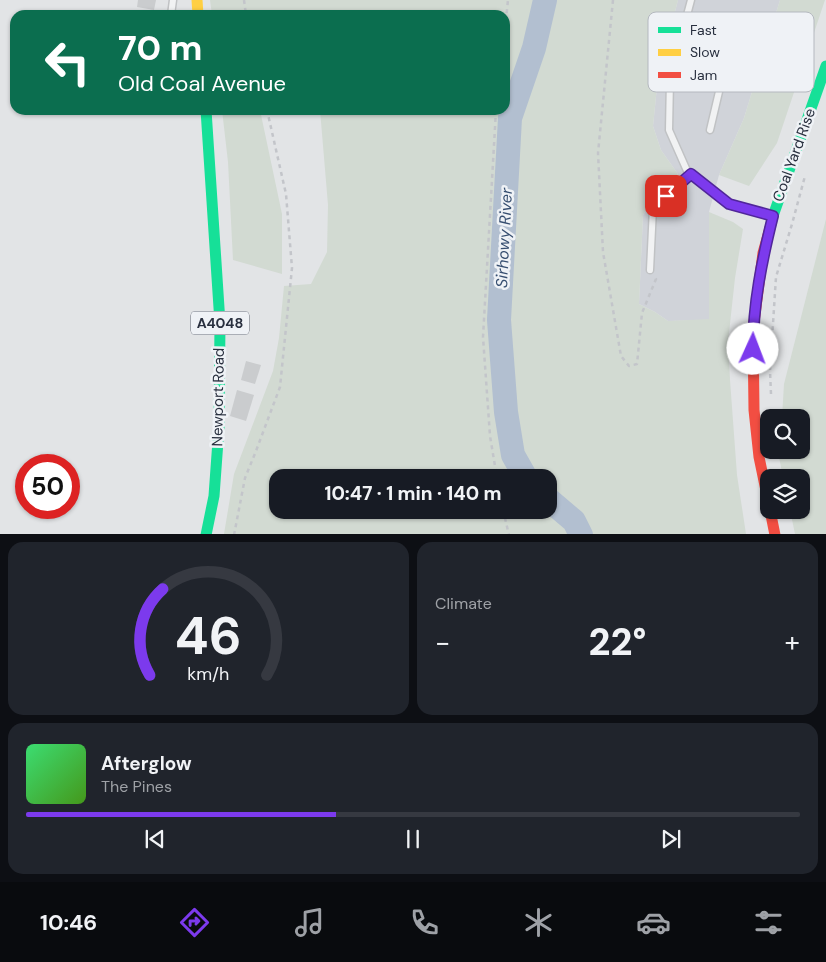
<!DOCTYPE html>
<html lang="en">
<head>
<meta charset="utf-8">
<style>
	:root { --surface:#171b24; --page:#20242c; --text:#f1f3f6; --muted:#9ea1a6; --line:#363941; --accent:#7c3aed }
	body { margin:0; font-family:"DM Sans",sans-serif; background:var(--page); color:var(--text); height:100vh; display:flex; flex-direction:column; font-size:19px; white-space:nowrap }
	* { box-sizing:border-box; margin:0 }
	p { font-size:16px; color:var(--muted) }
	.icon { flex:none; width:28px; height:28px; fill:none; stroke:currentColor; stroke-width:2; stroke-linecap:round; stroke-linejoin:round }
	.map { position:relative; height:534px; overflow:hidden }
	.sheet { display:flex; flex-direction:column; gap:8px; padding:8px; background:#0d0f14; flex:1 }
	.sheet>* { flex:none }
	.top-card { position:absolute; left:10px; top:10px; width:500px; height:105px; border-radius:15px; box-shadow:0 1px 4px #0004; background:#0b6e4f; color:#fff; overflow:hidden }
	.buttons { position:absolute; left:760px; top:409px; display:grid; gap:10px }
	.buttons a { display:grid; place-items:center; width:50px; height:50px; border-radius:10px; background:var(--surface); box-shadow:0 1px 4px #0004; font-size:25px }
	.speed { position:absolute; left:15px; top:454px; display:flex; gap:10px; font-size:25px; font-weight:700; text-align:center }
	.speed>* { display:grid; place-content:center; width:65px; height:65px; border-radius:50%; background:var(--surface); box-shadow:0 1px 4px #0004; line-height:1 }
	.speed .limit { border:8px solid #d22; background:#fff; color:#111 }
	.pin { position:absolute; display:grid; place-items:center; width:42px; height:42px; color:#fff; margin:-21px; border-radius:10px; box-shadow:0 2px 8px #0006 }
	.me { position:absolute; width:55px; margin:-28px; rotate:2deg; stroke-linejoin:round; filter:drop-shadow(0 0 4px #0008) }
	.turn { display:flex; align-items:center; gap:18px; height:105px; padding:0 25px; font-size:22px }
	.turn .icon { width:65px; height:65px; stroke-width:2.5 }
	.turn b { display:block; font-size:35px; line-height:42px }
	.big { font-size:38px; font-weight:800; line-height:1.1 }
	.sheet .tile { flex:1; display:flex; flex-direction:column; justify-content:center; gap:8px; min-width:0; padding:0 18px; border-radius:15px; background:var(--page) }
	.sheet .dial { align-items:center; gap:0 }
	.dial svg { height:130px; overflow:visible; fill:none; stroke:var(--line); stroke-width:7; stroke-linecap:round; text-anchor:middle }
	.dial text { fill:var(--text); stroke:none }
	.song { display:flex; align-items:center; gap:15px }
	.cover { width:60px; height:60px; border-radius:8px; background:linear-gradient(135deg,hsl(140 70% 55%),hsl(100 70% 35%)) }
	.played { height:5px; border-radius:2px; background:linear-gradient(90deg,var(--accent) 40%,var(--line) 40%) }
	.keys { display:flex; justify-content:space-around; direction:ltr }
	.heat { display:flex; justify-content:space-between; align-items:center; font-size:28px; direction:ltr }
	.sheet .tiles { flex:1; display:grid; gap:8px; grid-template-columns:1fr 1fr }
	.tile:last-child { grid-column:span 2 }
	.trip { position:absolute; left:269px; top:469px; width:288px; height:50px; border-radius:15px; background:var(--surface); box-shadow:0 1px 4px #0004; font-weight:800; line-height:50px; text-align:center }
	.menu { display:flex; height:80px; justify-content:space-around; align-items:center; background:#090b0e; color:var(--muted) }
	.menu .icon { width:35px; height:35px }
	.menu .active { color:var(--accent) }
	.menu b { font-size:22px; color:var(--text) }
	.map>svg:first-child { display:block }
</style>
</head>
<body>
<div class="map">
<svg width="826" height="535" viewBox="0 0 826 535">
	<rect width="100%" height="100%" fill="#e2e4e6"/>
	<polygon fill="#d0d3d9" points="678,0 780,0 744,118 719,175 709,212 709,320 668,321 655,312 639,304 643,215 656,195 678,174 661,150 653,126 658,77"/>
	<g fill="#d2dad2" fill-rule="evenodd">
		<path d="M 210,0 L 678,0 L 658,77 L 653,126 L 661,150 L 678,174 L 656,195 L 643,215 L 639,304 L 655,312 L 668,321 L 709,319 L 709,212 L 733,222 L 743,229 L 735,278 L 728,342 L 730,380 L 737,475 L 746,534 L 224,534 L 234,474 L 273,371 L 279,338 L 284,286 L 311,284 L 327,252 L 328,205 L 320,110 L 505,110 L 505,15 L 212,15 ZM 278,478 L 548,478 L 548,510 L 278,510 Z"/>
		<polygon points="780,0 825,0 777,143 749,186 719,175 744,118"/>
		<polygon points="222,110 260,110 282,214 282,274 233,260 228,162"/>
		<polygon points="826,219 826,534 795,534 790,510 801,510 801,478 783,477 779,457 780,450 801,450 801,418 782,417 784,384"/>
	</g>
	<g fill="none" stroke-linecap="round" stroke-linejoin="round">
		<g stroke="#b2bfd0" stroke-width="24">
			<polyline points="526,478 513,455 506,412 499,320 510,118 534,48 545,0"/>
			<polyline points="548,499 574,521 581,535"/>
		</g>
	</g>
	<g fill="#caccce">
		<polygon points="138,0 156,0 154,10 137,7"/>
		<polygon points="246,361 261,365 255,384 241,380"/>
		<polygon points="237,390 254,395 246,421 230,416"/>
	</g>
	<g fill="none" stroke-linecap="round" stroke-linejoin="round">
		<defs>
			<g id="lane">
				<polyline points="691,0 670,79 669,130 688,173 729,204 772,216"/>
				<polyline points="171,15 173,0"/>
				<polyline points="682,32 729,49 710,130"/>
				<polyline points="650,270 653,208 691,174"/>
			</g>
		</defs>
		<use href="#lane" stroke="#c0c2c4" stroke-width="9"/>
		<g stroke="#c3c5ca" stroke-width="2.5" stroke-dasharray="4 4" stroke-linecap="butt">
			<polyline points="244,0 246,15"/>
			<polyline points="613,0 598,153 603,252 621,356 629,366 637,364 642,313 656,279 655,278"/>
			<polyline points="505,29 508,0"/>
			<polyline points="496,110 483,337 490,436 497,478"/>
			<polyline points="771,394 770,371 776,277 792,224 805,176"/>
			<polyline points="503,510 509,535"/>
			<polyline points="234,535 245,478 256,451 280,387 292,268 286,194 267,110"/>
		</g>
		<use href="#lane" stroke="#f1f2f3" stroke-width="6"/>
		<g stroke="#16e098" stroke-width="11">
			<polyline points="206,110 220,323 219,427 214,496 206,535"/>
			<polyline points="770,228 773,216 826,66"/>
		</g>
		<polyline stroke="#ffcf43" stroke-width="11" points="197,0 198,15"/>
		<g stroke="#f24e42" stroke-width="11">
			<polyline points="769,505 759,457 754,410 753,330 763,253 770,228"/>
			<polyline points="770,510 775,535"/>
		</g>
	</g>
	<g fill="none" stroke-linecap="round" stroke-linejoin="round">
		<defs>
			<path id="route" d="M 666,196 L 691,174 L 729,204 L 773,216 C 762,260 753,304 753,349"/>
		</defs>
		<use href="#route" stroke="#51269a" stroke-width="12"/>
		<use href="#route" stroke="#7c3aed" stroke-width="9"/>
	</g>
	<g text-anchor="middle" dominant-baseline="central" stroke-width="5" stroke-linejoin="round" paint-order="stroke">
		<rect fill="#eff2f6" stroke="#646a76" stroke-width="1" x="191" y="311.5" width="58" height="23" rx="4"/>
		<g font-size="14" font-weight="bold" fill="#29303f">
			<text x="220" y="323">A4048</text>
		</g>
		<g font-size="15" fill="#29303f" stroke="#eff2f6">
			<text transform="translate(794 155) rotate(-70)">Coal Yard Rise</text>
			<text transform="translate(218 397) rotate(-89)">Newport Road</text>
		</g>
		<g font-size="16" font-style="italic" fill="#364e70" stroke="#eff2f6">
			<text transform="translate(504 238) rotate(-87)">Sirhowy River</text>
		</g>
	</g>
	<rect x="648" y="12" width="166" height="80" rx="8" fill="#eff2f6" stroke="#b4b8bf" stroke-width="1"/>
	<rect x="658" y="27" width="23" height="6" fill="#16e098"/>
	<rect x="658" y="49" width="23" height="7" fill="#ffcf43"/>
	<rect x="658" y="72" width="23" height="6" fill="#f24e42"/>
	<g font-size="14" fill="#29303f">
		<text x="690" y="35">Fast</text>
		<text x="690" y="57">Slow</text>
		<text x="690" y="80">Jam</text>
	</g>
</svg>
<div class="buttons">
<a><svg class="icon" aria-label="search" viewBox="0 0 24 24"><circle cx="10" cy="10" r="6"/><path d="M15 15l6 6"/></svg></a>
<a><svg class="icon" aria-label="layers" viewBox="0 0 24 24"><path d="M12 4l9 5-9 5-9-5zM3 14l9 5 9-5"/></svg></a>
</div>
<div class="speed"><div class="limit">50</div></div>
<div class="pin" style="left:666px;top:196px;background:#d93025"><svg class="icon" aria-label="arrive" viewBox="0 0 24 24"><path d="M6 21V4h12l-3 4 3 4H6"/></svg></div>
<svg class="me" style="left:753px;top:349px" viewBox="-20 -20 40 40"><circle r="19" fill="#fff"/><path d="M0-13L10 11 0 6-10 11z" fill="#7c3aed"/></svg>
<div class="trip">10:47 · 1 min · 140 m</div>
<div class="top-card">
<div class="turn"><svg class="icon" aria-label="left" viewBox="0 0 24 24"><path d="M17 20v-9H6M10 6l-5 5 5 5"/></svg><div><b>70 m</b>Old Coal Avenue</div></div>
</div>
</div>
<section class="sheet">
<div class="tiles">
<div class="tile dial"><svg viewBox="0 0 100 80">
<path d="M14 69A42 42 0 1 1 86 69"/>
<path d="M14 69A42 42 0 0 1 22 16" stroke="#7c3aed"/>
<text x="50" y="56" font-size="32" font-weight="700">46</text>
<text x="50" y="72" font-size="11">km/h</text>
</svg></div>
<div class="tile"><p>Climate</p>
<div class="heat"><a>−</a><b class="big">22°</b><a>+</a></div>
</div>
<div class="tile">
<div class="song"><i class="cover"></i><div><b>Afterglow</b><p>The Pines</p></div></div>
<div class="played"></div>
<div class="keys"><svg class="icon" aria-label="previous" viewBox="0 0 24 24"><path d="M18 5L8 12l10 7zM5 5v14"/></svg><svg class="icon" aria-label="pause" viewBox="0 0 24 24"><path d="M8 5v14M16 5v14"/></svg><svg class="icon" aria-label="next" viewBox="0 0 24 24"><path d="M6 5l10 7-10 7zM19 5v14"/></svg></div>
</div>
</div>
</section>
<nav class="menu">
<b>10:46</b>
<svg class="icon active" aria-label="directions" viewBox="0 0 24 24"><path d="M12 3l9 9-9 9-9-9zM9 14v-3h6M13 9l2 2-2 2"/></svg>
<svg class="icon" aria-label="music" viewBox="0 0 24 24"><path d="M9 18V5l10-2v13"/><circle cx="6" cy="18" r="3"/><circle cx="16" cy="16" r="3"/></svg>
<svg class="icon" aria-label="phone" viewBox="0 0 24 24"><path d="M5 4h4l2 5-3 2q2 4 5 5l2-3 5 2v4C11 20 4 13 5 4z"/></svg>
<svg class="icon" aria-label="climate" viewBox="0 0 24 24"><path d="M12 3v18M4 7l16 10M4 17L20 7"/></svg>
<svg class="icon" aria-label="car" viewBox="0 0 24 24"><path d="M5 17H2v-5l4-1 3-4h7l3 4 3 1v5h-3M9 17h6M6 11h13"/><circle cx="7" cy="17" r="2"/><circle cx="17" cy="17" r="2"/></svg>
<svg class="icon" aria-label="filters" viewBox="0 0 24 24"><path d="M4 7h16M4 17h16"/><circle cx="9" cy="7" r="2"/><circle cx="15" cy="17" r="2"/></svg>
</nav>
</body>
</html>
